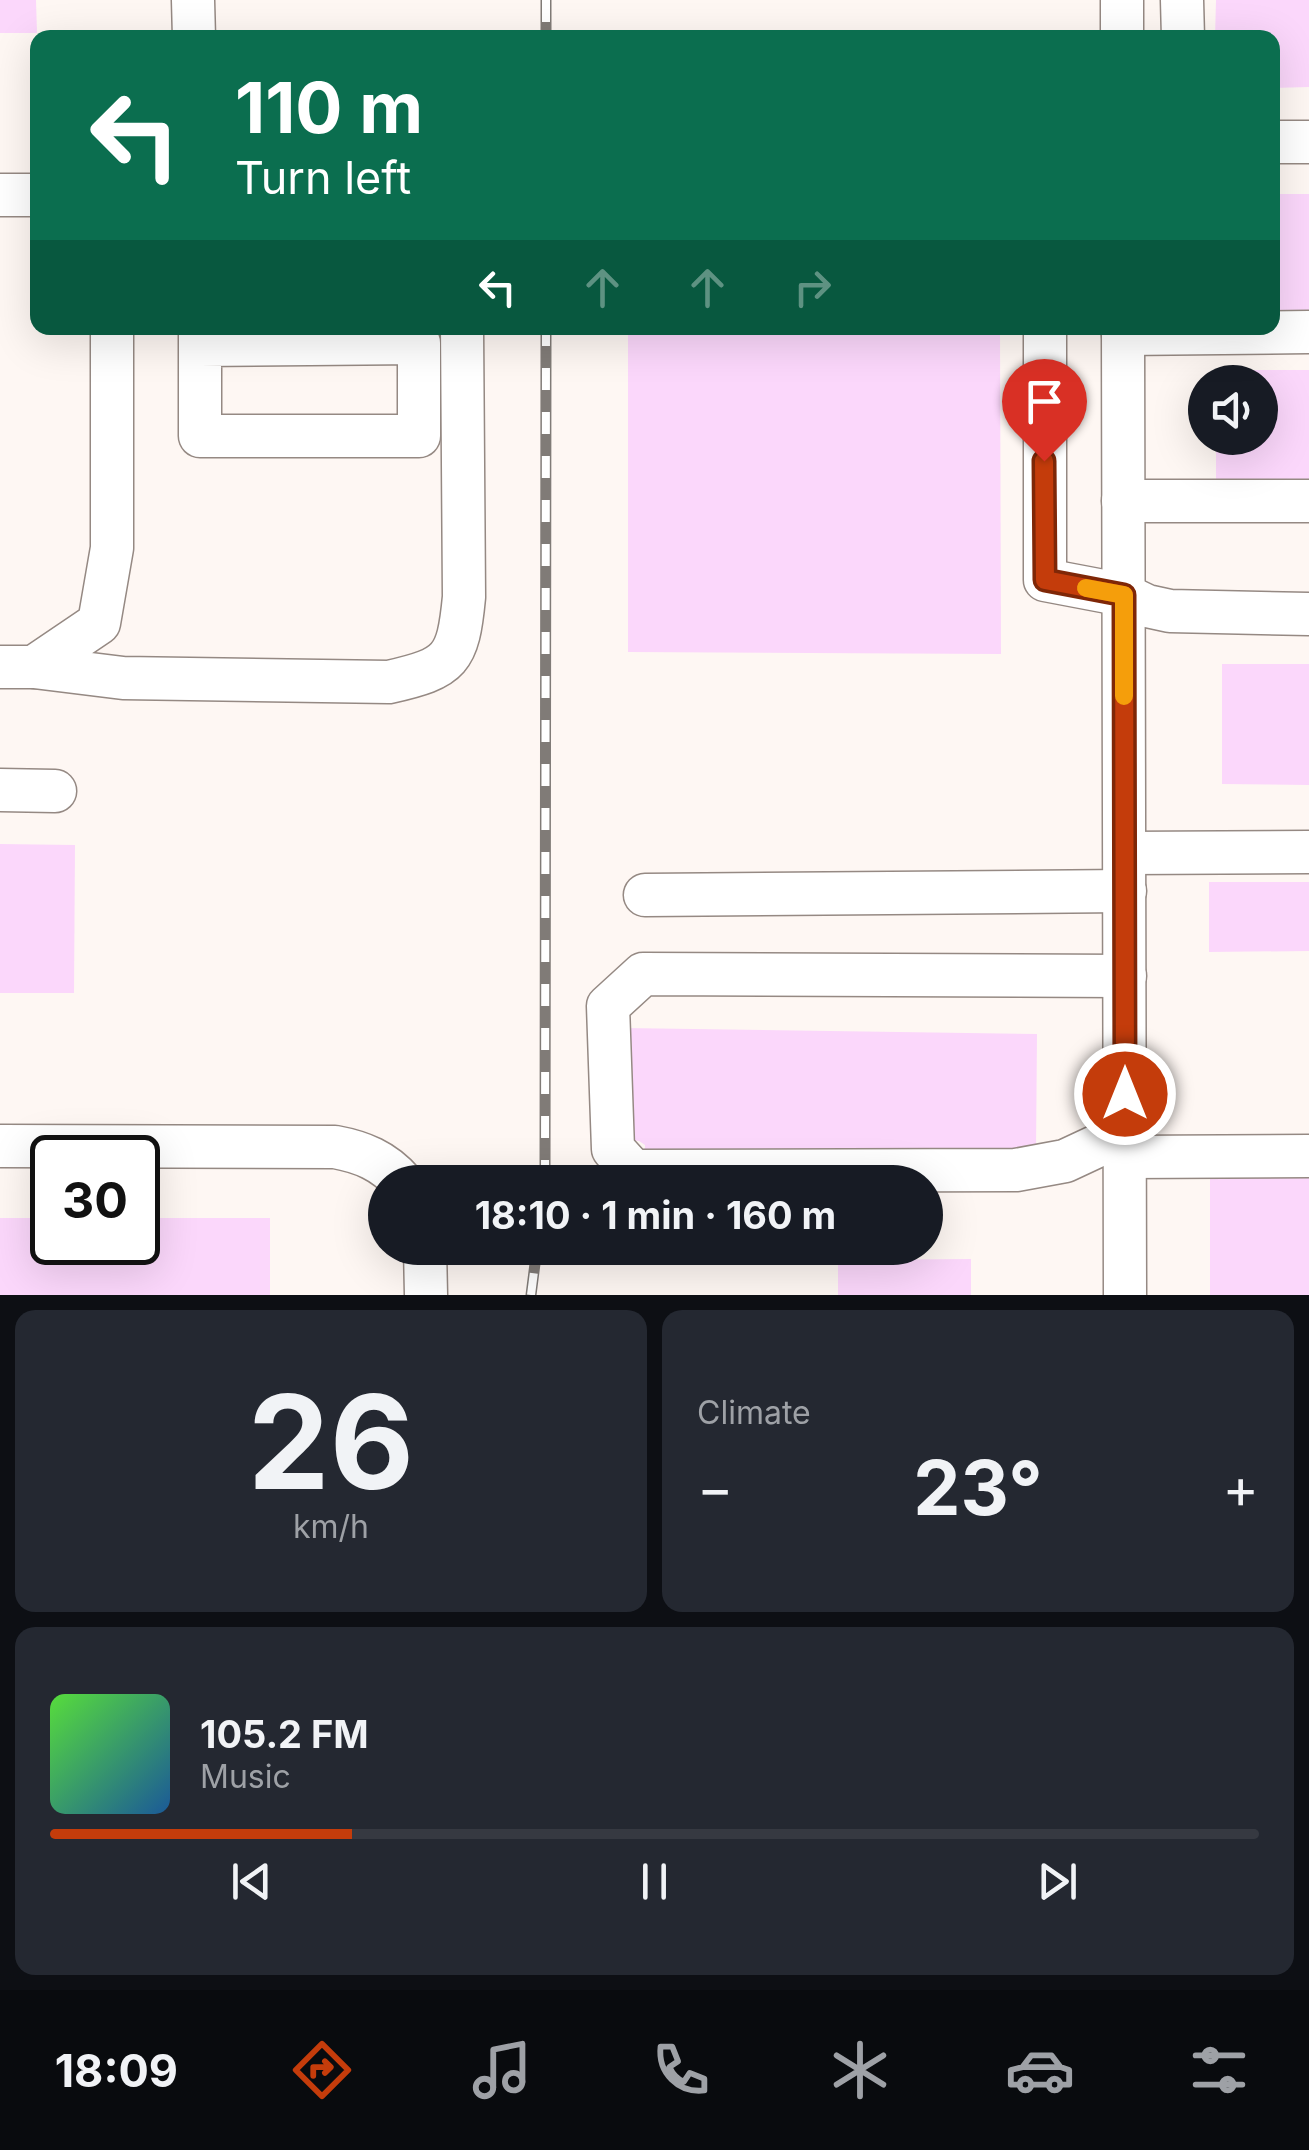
<!DOCTYPE html>
<html lang="en">
<head>
<meta charset="utf-8">
<style>
	:root { --surface:#171b24; --page:#242831; --text:#f1f3f6; --muted:#9ea1a6; --line:#363941; --accent:#c43c0b }
	body { margin:0; font-family:Inter,sans-serif; background:var(--page); color:var(--text); height:100vh; display:flex; flex-direction:column; font-size:38px; white-space:nowrap }
	* { box-sizing:border-box; margin:0 }
	p { font-size:32px; color:var(--muted) }
	.icon { flex:none; width:55px; height:55px; fill:none; stroke:currentColor; stroke-width:2; stroke-linecap:round; stroke-linejoin:round }
	.map { position:relative; height:1295px; overflow:hidden }
	.side { display:flex; flex-direction:column; gap:15px; padding:15px; background:#0d0f14; flex:1 }
	.side>* { flex:none }
	.hud { position:absolute; left:30px; top:30px; width:1250px; height:305px; border-radius:20px; box-shadow:0 10px 40px #0002; background:#0b6e4f; color:#fff; overflow:hidden }
	.tools { position:absolute; left:1188px; top:365px; display:grid; gap:20px }
	.tools a { display:grid; place-items:center; width:90px; height:90px; border-radius:50%; background:var(--surface); box-shadow:0 10px 40px #0002; font-size:50px }
	.speed { position:absolute; left:30px; top:1135px; display:flex; gap:20px; font-size:50px; font-weight:700; text-align:center }
	.speed>* { display:grid; place-content:center; width:130px; height:130px; border-radius:50%; background:var(--surface); box-shadow:0 10px 40px #0002; line-height:1 }
	.speed .limit { border:5px solid #111; border-radius:15px; background:#fff; color:#111 }
	.pin { position:absolute; display:grid; place-items:center; width:85px; height:85px; color:#fff; margin:-102px -42px; border-radius:50% 50% 50% 0; rotate:-45deg; box-shadow:0 0 10px #0007 }
	.pin .icon { rotate:45deg }
	.me { position:absolute; width:110px; margin:-55px; rotate:0deg; stroke-linejoin:round; filter:drop-shadow(0 0 8px #0008) }
	.turn { display:flex; align-items:center; gap:35px; height:210px; padding:0 40px; font-size:45px }
	.turn .icon { width:130px; height:130px; stroke-width:2.5 }
	.turn b { display:block; font-size:70px; line-height:85px }
	.lanes { display:flex; align-items:center; height:95px; padding:0 40px; background:#0003; justify-content:center; gap:50px; direction:ltr }
	.lanes .off { opacity:.35 }
	.big { font-size:75px; font-weight:700; line-height:1.1 }
	.side .card { flex:1; display:flex; flex-direction:column; justify-content:center; gap:15px; min-width:0; padding:0 35px; border-radius:20px; background:var(--page) }
	.side .dial { align-items:center; gap:0 }
	.dial b { font-size:130px; line-height:1 }
	.song { display:flex; align-items:center; gap:30px }
	.cover { width:120px; height:120px; border-radius:15px; background:linear-gradient(135deg,hsl(110 70% 55%),hsl(210 70% 35%)) }
	.played { height:10px; border-radius:5px; background:linear-gradient(90deg,var(--accent) 25%,var(--line) 25%) }
	.keys { display:flex; justify-content:space-around; direction:ltr }
	.heat { display:flex; justify-content:space-between; align-items:center; font-size:55px; direction:ltr }
	.side .tiles { flex:1; display:grid; gap:15px; grid-template-columns:1fr 1fr }
	.card:last-child { grid-column:span 2 }
	.trip { position:absolute; left:368px; top:1165px; width:575px; height:100px; border-radius:50px; background:var(--surface); box-shadow:0 10px 40px #0002; font-weight:700; line-height:100px; text-align:center }
	.tabs { display:flex; height:160px; justify-content:space-around; align-items:center; background:#090b0e; color:var(--muted) }
	.tabs .icon { width:70px; height:70px }
	.tabs .on { color:var(--accent) }
	.tabs b { font-size:45px; color:var(--text) }
	.map>svg:first-child { display:block }
</style>
</head>
<body>
<div class="map">
<svg width="1309" height="1295" viewBox="0 0 1309 1295">
	<rect width="100%" height="100%" fill="#fef7f3"/>
	<g fill="#fbd7fb">
		<polygon points="0,0 36,0 37,33 0,33"/>
		<polygon points="1216,0 1309,0 1309,87 1272,88 1272,38 1215,38"/>
		<rect x="1272" y="194" width="37" height="120"/>
		<polygon points="628,328 1000,328 1001,654 628,652"/>
		<polygon points="1216,370 1309,370 1309,481 1216,481 1216,438 1260,438 1260,382 1216,382"/>
		<polygon points="1222,664 1309,664 1309,785 1222,784"/>
		<polygon points="0,844 75,845 74,993 0,993"/>
		<polygon points="1209,882 1309,882 1309,951 1209,952"/>
		<polygon points="623,1028 1037,1034 1036,1152 645,1153 645,1145 639,1141 623,1139"/>
		<rect x="1210" y="1175" width="99" height="120"/>
		<polygon points="0,1218 52,1218 52,1242 138,1242 138,1218 270,1218 270,1295 0,1295"/>
		<polygon points="971,1259 971,1295 838,1295 838,1260"/>
	</g>
	<g fill="none" stroke-linecap="round" stroke-linejoin="round">
		<defs>
			<g id="minor">
				<polyline points="193,0 194,38"/>
				<polyline points="1122,0 1122,38"/>
				<polyline points="1182,0 1183,38"/>
				<polyline points="1272,142 1309,142"/>
				<polyline points="0,195 38,195"/>
				<polyline points="1045,328 1045,580 1124,595 1147,606 1170,611 1309,614"/>
				<polyline points="1123,328 1125,1295"/>
				<polyline points="1123,334 1309,332"/>
				<polyline points="200,345 419,343 419,436 200,436 200,328"/>
				<polyline points="1123,501 1309,501"/>
				<polyline points="0,667 34,667 99,623 112,548 112,328"/>
				<path d="M 34,667 L 123,678 L 389,682 C 451,668 458,660 464,597 L 462,328"/>
				<polyline points="0,790 55,791"/>
				<polyline points="1125,853 1309,852"/>
				<polyline points="645,895 1125,891"/>
				<polyline points="1125,1133 1065,1161 1016,1170 633,1171 613,1149 608,1006 643,974 1125,976"/>
				<path d="M 0,1146 L 335,1147 C 362,1152 384,1161 402,1182"/>
				<polyline points="1125,1157 1309,1156"/>
				<polyline points="425,1248 426,1295"/>
			</g>
		</defs>
		<use href="#minor" stroke="#958983" stroke-width="45"/>
		<use href="#minor" stroke="#fff" stroke-width="42"/>
		<defs>
			<g id="rail">
				<polyline points="546,0 546,38"/>
				<polyline points="545,1182 546,328"/>
				<polyline points="531,1295 537,1248"/>
			</g>
		</defs>
		<use href="#rail" stroke="#807b77" stroke-width="11"/>
		<use href="#rail" stroke="#fff" stroke-width="8" stroke-dasharray="22" stroke-linecap="butt"/>
	</g>
	<g fill="none" stroke-linecap="round" stroke-linejoin="round">
		<defs>
			<polyline id="route" points="1044,461 1045,580 1124,595 1125,1094"/>
		</defs>
		<use href="#route" stroke="#7f2707" stroke-width="25"/>
		<use href="#route" stroke="#c43c0b" stroke-width="18"/>
		<polyline stroke="#f59e0b" stroke-width="18" points="1086,588 1124,595 1124,696"/>
	</g>
</svg>
<div class="tools">
<a><svg class="icon" aria-label="sound" viewBox="0 0 24 24"><path d="M4 9h4l5-4v14l-5-4H4zM17 9q2 3 0 6"/></svg></a>
</div>
<div class="speed"><div class="limit">30</div></div>
<div class="pin" style="left:1044px;top:461px;background:#d93025"><svg class="icon" aria-label="arrive" viewBox="0 0 24 24"><path d="M6 21V4h12l-3 4 3 4H6"/></svg></div>
<svg class="me" style="left:1125px;top:1094px" viewBox="-20 -20 40 40"><circle r="17" fill="#c43c0b" stroke="#fff" stroke-width="3"/><path d="M0-11L8 9 0 5-8 9z" fill="#fff"/></svg>
<div class="trip">18:10 · 1 min · 160 m</div>
<div class="hud">
<div class="turn"><svg class="icon" aria-label="left" viewBox="0 0 24 24"><path d="M17 20v-9H6M10 6l-5 5 5 5"/></svg><div><b>110 m</b>Turn left</div></div>
<div class="lanes"><svg class="icon" aria-label="left" viewBox="0 0 24 24"><path d="M17 20v-9H6M10 6l-5 5 5 5"/></svg><svg class="icon off" aria-label="ahead" viewBox="0 0 24 24"><path d="M12 20V5M6 11l6-6 6 6"/></svg><svg class="icon off" aria-label="ahead" viewBox="0 0 24 24"><path d="M12 20V5M6 11l6-6 6 6"/></svg><svg class="icon off" aria-label="right" viewBox="0 0 24 24"><path d="M7 20v-9h11M14 6l5 5-5 5"/></svg></div>
</div>
</div>
<section class="side">
<div class="tiles">
<div class="card dial"><b>26</b><p>km/h</p></div>
<div class="card"><p>Climate</p>
<div class="heat"><a>−</a><b class="big">23°</b><a>+</a></div>
</div>
<div class="card">
<div class="song"><i class="cover"></i><div><b>105.2 FM</b><p>Music</p></div></div>
<div class="played"></div>
<div class="keys"><svg class="icon" aria-label="previous" viewBox="0 0 24 24"><path d="M18 5L8 12l10 7zM5 5v14"/></svg><svg class="icon" aria-label="pause" viewBox="0 0 24 24"><path d="M8 5v14M16 5v14"/></svg><svg class="icon" aria-label="next" viewBox="0 0 24 24"><path d="M6 5l10 7-10 7zM19 5v14"/></svg></div>
</div>
</div>
</section>
<nav class="tabs">
<b>18:09</b>
<svg class="icon on" aria-label="directions" viewBox="0 0 24 24"><path d="M12 3l9 9-9 9-9-9zM9 14v-3h6M13 9l2 2-2 2"/></svg>
<svg class="icon" aria-label="music" viewBox="0 0 24 24"><path d="M9 18V5l10-2v13"/><circle cx="6" cy="18" r="3"/><circle cx="16" cy="16" r="3"/></svg>
<svg class="icon" aria-label="phone" viewBox="0 0 24 24"><path d="M5 4h4l2 5-3 2q2 4 5 5l2-3 5 2v4C11 20 4 13 5 4z"/></svg>
<svg class="icon" aria-label="climate" viewBox="0 0 24 24"><path d="M12 3v18M4 7l16 10M4 17L20 7"/></svg>
<svg class="icon" aria-label="car" viewBox="0 0 24 24"><path d="M5 17H2v-5l4-1 3-4h7l3 4 3 1v5h-3M9 17h6M6 11h13"/><circle cx="7" cy="17" r="2"/><circle cx="17" cy="17" r="2"/></svg>
<svg class="icon" aria-label="filters" viewBox="0 0 24 24"><path d="M4 7h16M4 17h16"/><circle cx="9" cy="7" r="2"/><circle cx="15" cy="17" r="2"/></svg>
</nav>
</body>
</html>
